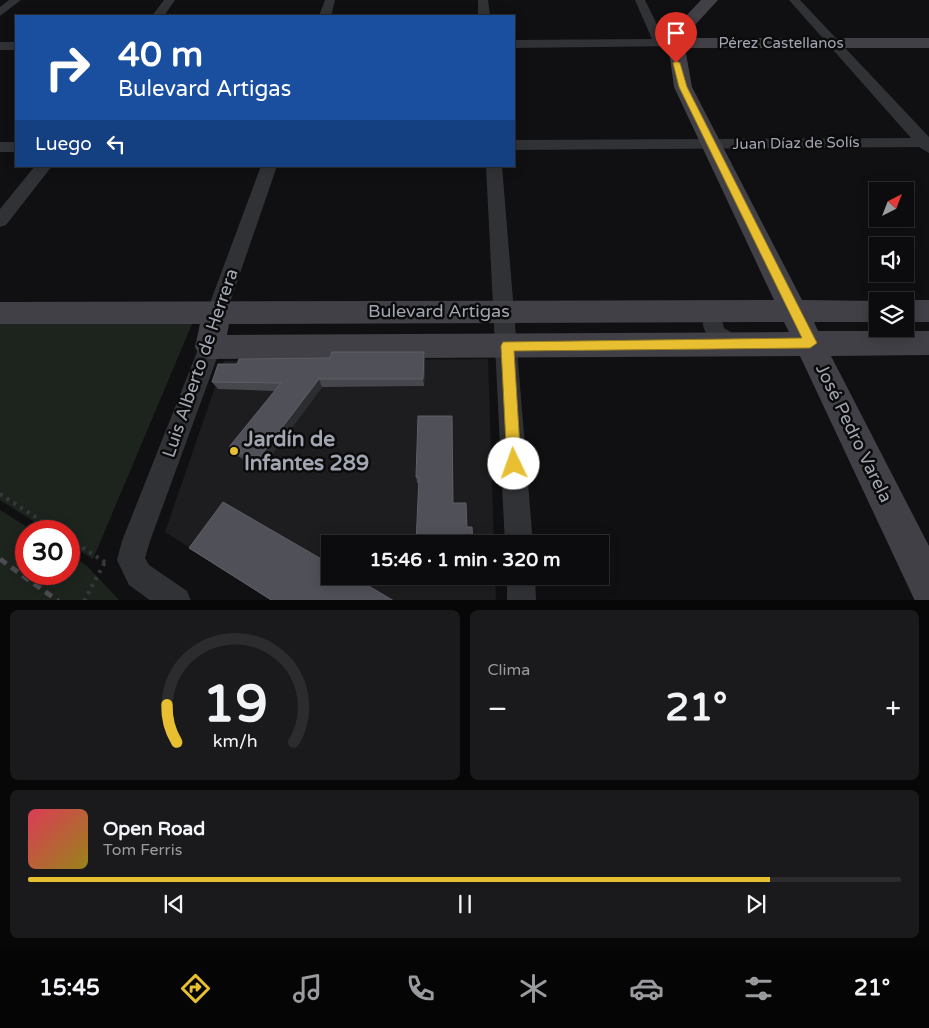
<!DOCTYPE html>
<html lang="es">
<head>
<meta charset="utf-8">
<style>
	:root { --surface:#0c0c0e; --page:#1a1a1c; --text:#f1f3f6; --muted:#9a9b9e; --line:#2c2c2e; --accent:#e8bf31 }
	body { margin:0; font-family:"Varela Round",sans-serif; background:var(--page); color:var(--text); height:100vh; display:flex; flex-direction:column; font-size:19px; white-space:nowrap }
	* { box-sizing:border-box; margin:0 }
	p { font-size:16px; color:var(--muted) }
	.icon { flex:none; width:28px; height:28px; fill:none; stroke:currentColor; stroke-width:2; stroke-linecap:round; stroke-linejoin:round }
	.map { position:relative; height:600px; overflow:hidden }
	.sheet { display:flex; flex-direction:column; gap:10px; padding:10px; background:#070708; flex:1 }
	.sheet>* { flex:none }
	.hud { position:absolute; left:15px; top:15px; width:500px; height:152px; border-radius:0px; box-shadow:0 2px 12px #0003,0 0 0 1px var(--line); background:#1a4fa0; color:#fff; overflow:hidden }
	.needle { width:32px; rotate:42deg }
	.tools { position:absolute; left:869px; top:182px; display:grid; gap:10px }
	.tools a { display:grid; place-items:center; width:45px; height:45px; border-radius:0px; background:var(--surface); box-shadow:0 2px 12px #0003,0 0 0 1px var(--line); font-size:25px }
	.speed { position:absolute; left:15px; top:520px; display:flex; gap:10px; font-size:25px; font-weight:700; text-align:center }
	.speed>* { display:grid; place-content:center; width:65px; height:65px; border-radius:50%; background:var(--surface); box-shadow:0 2px 12px #0003,0 0 0 1px var(--line); line-height:1 }
	.speed .limit { border:8px solid #d22; background:#fff; color:#111 }
	.pin { position:absolute; display:grid; place-items:center; width:42px; height:42px; color:#fff; margin:-51px -21px; border-radius:50% 50% 50% 0; rotate:-45deg; box-shadow:0 0 5px #0007 }
	.pin .icon { rotate:45deg }
	.me { position:absolute; width:55px; margin:-28px; rotate:357deg; stroke-linejoin:round; filter:drop-shadow(0 0 4px #0008) }
	.turn { display:flex; align-items:center; gap:18px; height:105px; padding:0 20px; font-size:22px }
	.turn .icon { width:65px; height:65px; stroke-width:2.5 }
	.turn b { display:block; font-size:35px; line-height:42px }
	.then { display:flex; align-items:center; height:48px; padding:0 20px; background:#0003; gap:10px; font-size:19px }
	.big { font-size:38px; font-weight:700; line-height:1.1 }
	.sheet .tile { flex:1; display:flex; flex-direction:column; justify-content:center; gap:8px; min-width:0; padding:0 18px; border-radius:8px; background:var(--page) }
	.sheet .dial { align-items:center; gap:0 }
	.dial svg { height:130px; overflow:visible; fill:none; stroke:var(--line); stroke-width:7; stroke-linecap:round; text-anchor:middle }
	.dial text { fill:var(--text); stroke:none }
	.song { display:flex; align-items:center; gap:15px }
	.cover { width:60px; height:60px; border-radius:8px; background:linear-gradient(135deg,hsl(350 70% 55%),hsl(50 70% 35%)) }
	.played { height:5px; border-radius:2px; background:linear-gradient(90deg,var(--accent) 85%,var(--line) 85%) }
	.keys { display:flex; justify-content:space-around; direction:ltr }
	.heat { display:flex; justify-content:space-between; align-items:center; font-size:28px; direction:ltr }
	.sheet .tiles { flex:1; display:grid; gap:10px; grid-template-columns:1fr 1fr }
	.tile:last-child { grid-column:span 2 }
	.trip { position:absolute; left:321px; top:535px; width:288px; height:50px; border-radius:0px; background:var(--surface); box-shadow:0 2px 12px #0003,0 0 0 1px var(--line); font-weight:700; line-height:50px; text-align:center }
	.menu { display:flex; height:80px; justify-content:space-around; align-items:center; background:#050506; color:var(--muted) }
	.menu .icon { width:35px; height:35px }
	.menu .active { color:var(--accent) }
	.menu b { font-size:22px; color:var(--text) }
	.map>svg:first-child { display:block }
</style>
</head>
<body>
<div class="map">
<svg width="929" height="601" viewBox="0 0 929 601">
	<rect width="100%" height="100%" fill="#101012"/>
	<polygon fill="#1d1c1e" points="488,359 494,544 330,544 330,576 495,576 496,600 272,600 165,532 224,361"/>
	<g fill="#1d241e">
		<polygon points="0,323 192,324 93,559 69,544 69,531 49,531 0,500"/>
		<polygon points="0,510 33,531 26,531 26,574 69,574 69,554 87,566 119,600 0,600"/>
	</g>
	<g fill="none" stroke-linecap="round" stroke-linejoin="round">
		<g stroke="#37383d" stroke-width="4" stroke-dasharray="3 5" stroke-linecap="butt">
			<polyline points="0,494 57,531"/>
			<polyline points="69,539 105,562 109,562"/>
			<polyline points="84,601 105,562"/>
		</g>
		<g fill="#313236" fill-rule="evenodd">
			<polygon points="9,0 21,0 0,16 0,7"/>
			<polygon points="164,0 175,0 164,16 152,16"/>
			<polygon points="325,0 335,0 331,16 319,16"/>
			<polygon points="478,0 488,0 490,16 478,16"/>
			<polygon points="635,0 645,0 664,39 680,40 682,43 680,46 514,48 514,40 652,39"/>
			<polygon points="789,0 800,0 929,137 929,153 919,147 514,150 514,140 911,138"/>
			<rect x="0" y="42" width="16" height="8"/>
			<rect x="0" y="142" width="16" height="10"/>
			<polygon points="35,166 52,166 6,225 0,227 0,209"/>
			<polygon points="261,166 277,166 227,311 224,317 217,319 210,317 207,311"/>
			<polygon points="486,166 502,166 533,544 505,544"/>
			<path d="M 718,302 L 725,304 L 728,310 L 722,320 L 724,328 L 737,336 L 740,342 L 737,348 L 729,351 C 712,345 705,337 702,320 L 711,304 Z"/>
			<polygon points="210,338 218,341 221,347 150,541 145,558 149,565 187,591 191,601 151,601 129,585 117,560 122,541 199,347 202,341"/>
			<polygon points="507,576 535,576 536,601 507,601"/>
		</g>
		<g fill="#404046" fill-rule="evenodd">
			<path d="M 701,0 L 718,0 L 695,25 L 688,38 L 929,38 L 929,48 L 685,48 L 692,87 L 802,300 L 882,301 L 878,301 L 878,322 L 814,322 L 818,331 L 929,331 L 929,355 L 831,356 L 929,546 L 929,601 L 915,601 L 800,356 L 210,359 L 200,356 L 195,347 L 200,324 L 0,324 L 0,302 L 774,300 L 674,87 L 668,43 L 684,18 ZM 784,322 L 789,332 L 227,335 L 229,324 Z"/>
			<polygon points="905,300 929,300 929,322 905,322 905,301 901,301"/>
		</g>
		<polyline stroke="#4b4b51" stroke-width="5" stroke-dasharray="8 6" stroke-linecap="butt" points="0,559 58,601"/>
	</g>
	<g fill="#46474d">
		<polygon points="424,352 425,360 424,386 322,387 261,469 234,454 229,447 275,391 218,389 212,382 237,364"/>
		<polygon points="452,416 453,503 467,527 473,544 419,483 417,483 416,477"/>
		<polygon points="189,548 394,601 272,601"/>
	</g>
	<g fill="#2c2d31">
		<polygon points="424,352 425,360 424,386 423,379"/>
		<polygon points="319,379 322,387 261,469 256,462"/>
	</g>
	<g fill="#505158" stroke="#5d5e66">
		<polygon points="332,352 424,352 423,379 319,379 256,462 229,447 281,383 212,382 218,364 237,364 239,359 330,358"/>
		<polygon points="418,416 452,416 453,503 466,503 467,527 472,527 473,544 416,544 419,477 416,477"/>
		<polygon points="223,502 330,564 330,576 352,576 394,601 273,601 189,548"/>
	</g>
	<polygon fill="#e8bf31" stroke="#977c20" points="676,61 680,63 687,87 817,343 810,348 514,351 521,464 519,469 514,471 509,469 507,464 501,346 503,342 802,338 679,87 673,63"/>
	<circle fill="#e8bf31" stroke="#0b0b0c" stroke-width="2" cx="234" cy="451" r="5"/>
	<g text-anchor="middle" dominant-baseline="central" stroke-width="5" stroke-linejoin="round" paint-order="stroke">
		<g font-size="15" fill="#a2a5b2" stroke="#0b0b0c">
			<text x="781" y="43">Pérez Castellanos</text>
			<text transform="translate(796 143) rotate(-1)">Juan Díaz de Solís</text>
		</g>
		<g font-size="18" fill="#a2a5b2" stroke="#0b0b0c">
			<text x="439" y="311">Bulevard Artigas</text>
			<text transform="translate(200 363) rotate(-71)">Luis Alberto de Herrera</text>
			<text transform="translate(854 433) rotate(64)">José Pedro Varela</text>
		</g>
		<g font-size="21" font-weight="bold" fill="#a2a5b2" stroke="#0b0b0c" text-anchor="start">
			<text x="244" y="439">Jardín de<tspan x="244" dy="24">Infantes 289</tspan></text>
		</g>
	</g>
</svg>
<div class="tools">
<a><svg class="needle" viewBox="-14 -14 28 28"><path d="M0-13l5 13h-10z" fill="#e53935"/><path d="M0 13l5-13h-10z" fill="#9a9b9e"/></svg></a>
<a><svg class="icon" aria-label="sound" viewBox="0 0 24 24"><path d="M4 9h4l5-4v14l-5-4H4zM17 9q2 3 0 6"/></svg></a>
<a><svg class="icon" aria-label="layers" viewBox="0 0 24 24"><path d="M12 4l9 5-9 5-9-5zM3 14l9 5 9-5"/></svg></a>
</div>
<div class="speed"><div class="limit">30</div></div>
<div class="pin" style="left:676px;top:63px;background:#d93025"><svg class="icon" aria-label="arrive" viewBox="0 0 24 24"><path d="M6 21V4h12l-3 4 3 4H6"/></svg></div>
<svg class="me" style="left:514px;top:464px" viewBox="-20 -20 40 40"><circle r="19" fill="#fff"/><path d="M0-13L10 11 0 6-10 11z" fill="#e8bf31"/></svg>
<div class="trip">15:46 · 1 min · 320 m</div>
<div class="hud">
<div class="turn"><svg class="icon" aria-label="right" viewBox="0 0 24 24"><path d="M7 20v-9h11M14 6l5 5-5 5"/></svg><div><b>40 m</b>Bulevard Artigas</div></div>
<div class="then">Luego<svg class="icon" aria-label="left" viewBox="0 0 24 24"><path d="M17 20v-9H6M10 6l-5 5 5 5"/></svg></div>
</div>
</div>
<section class="sheet">
<div class="tiles">
<div class="tile dial"><svg viewBox="0 0 100 80">
<path d="M14 69A42 42 0 1 1 86 69"/>
<path d="M14 69A42 42 0 0 1 8 46" stroke="#e8bf31"/>
<text x="50" y="56" font-size="32" font-weight="700">19</text>
<text x="50" y="72" font-size="11">km/h</text>
</svg></div>
<div class="tile"><p>Clima</p>
<div class="heat"><a>−</a><b class="big">21°</b><a>+</a></div>
</div>
<div class="tile">
<div class="song"><i class="cover"></i><div><b>Open Road</b><p>Tom Ferris</p></div></div>
<div class="played"></div>
<div class="keys"><svg class="icon" aria-label="previous" viewBox="0 0 24 24"><path d="M18 5L8 12l10 7zM5 5v14"/></svg><svg class="icon" aria-label="pause" viewBox="0 0 24 24"><path d="M8 5v14M16 5v14"/></svg><svg class="icon" aria-label="next" viewBox="0 0 24 24"><path d="M6 5l10 7-10 7zM19 5v14"/></svg></div>
</div>
</div>
</section>
<nav class="menu">
<b>15:45</b>
<svg class="icon active" aria-label="directions" viewBox="0 0 24 24"><path d="M12 3l9 9-9 9-9-9zM9 14v-3h6M13 9l2 2-2 2"/></svg>
<svg class="icon" aria-label="music" viewBox="0 0 24 24"><path d="M9 18V5l10-2v13"/><circle cx="6" cy="18" r="3"/><circle cx="16" cy="16" r="3"/></svg>
<svg class="icon" aria-label="phone" viewBox="0 0 24 24"><path d="M5 4h4l2 5-3 2q2 4 5 5l2-3 5 2v4C11 20 4 13 5 4z"/></svg>
<svg class="icon" aria-label="climate" viewBox="0 0 24 24"><path d="M12 3v18M4 7l16 10M4 17L20 7"/></svg>
<svg class="icon" aria-label="car" viewBox="0 0 24 24"><path d="M5 17H2v-5l4-1 3-4h7l3 4 3 1v5h-3M9 17h6M6 11h13"/><circle cx="7" cy="17" r="2"/><circle cx="17" cy="17" r="2"/></svg>
<svg class="icon" aria-label="filters" viewBox="0 0 24 24"><path d="M4 7h16M4 17h16"/><circle cx="9" cy="7" r="2"/><circle cx="15" cy="17" r="2"/></svg>
<b>21°</b>
</nav>
</body>
</html>
